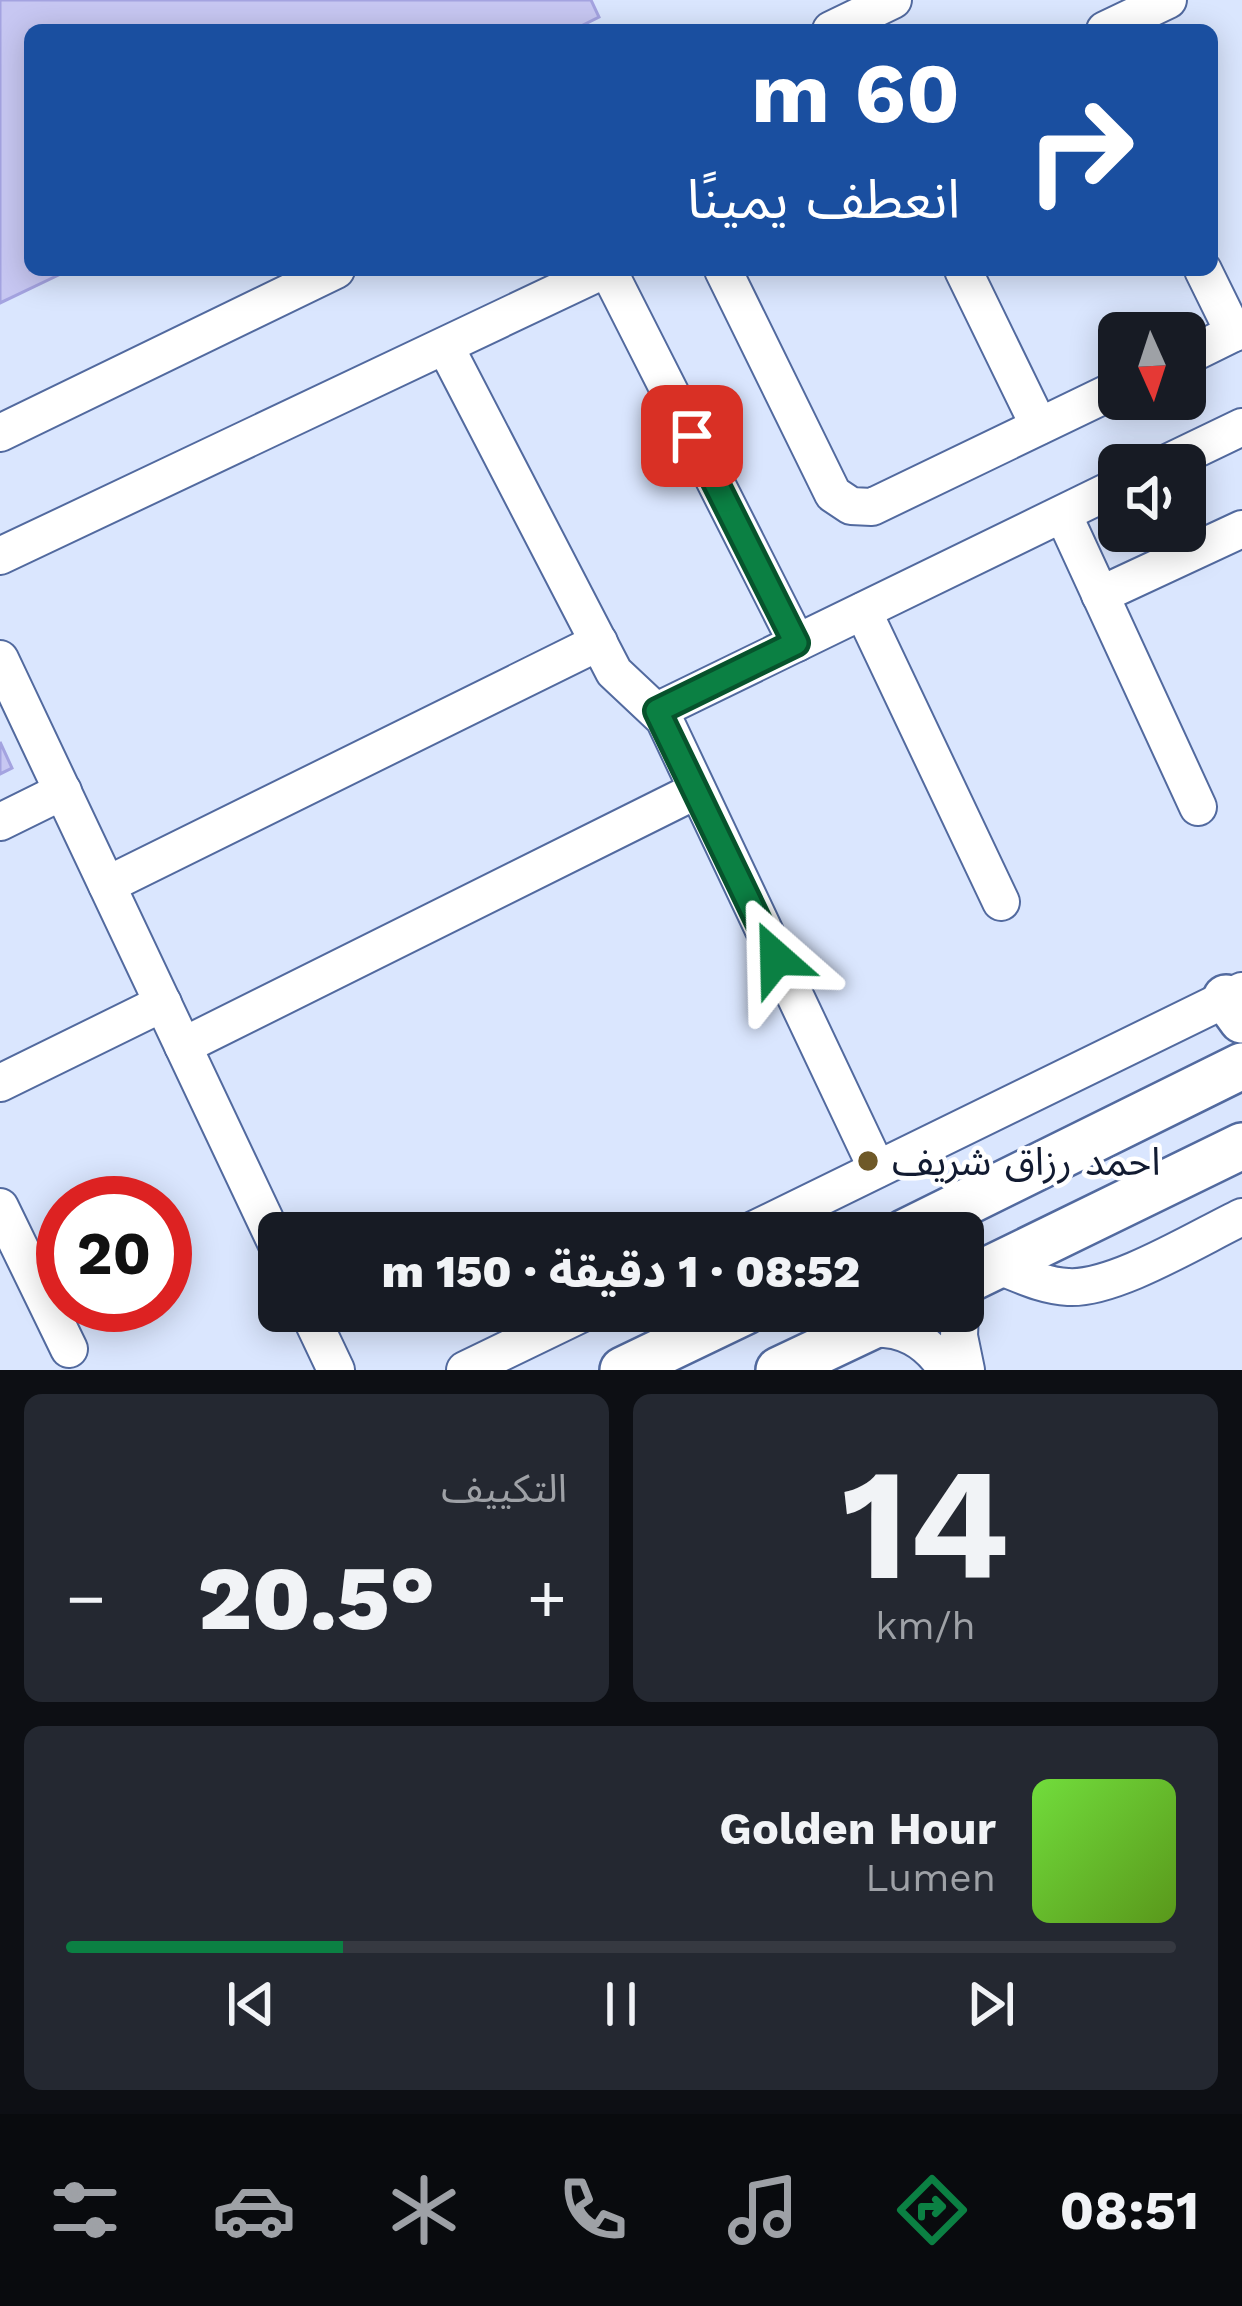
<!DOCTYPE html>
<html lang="ar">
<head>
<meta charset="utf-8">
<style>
	:root { --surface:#171b24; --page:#242831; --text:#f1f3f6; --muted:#9ea1a6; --line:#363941; --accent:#0b8043 }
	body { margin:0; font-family:"Work Sans","Noto Sans Arabic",sans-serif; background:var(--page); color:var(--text); direction:rtl; height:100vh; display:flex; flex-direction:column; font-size:45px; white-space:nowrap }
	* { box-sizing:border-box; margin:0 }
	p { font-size:39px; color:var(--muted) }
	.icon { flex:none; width:66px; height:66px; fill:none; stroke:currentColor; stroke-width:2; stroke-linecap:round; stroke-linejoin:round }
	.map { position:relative; height:1370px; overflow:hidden; direction:ltr }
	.drawer { display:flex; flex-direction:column; gap:24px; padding:24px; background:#0d0f14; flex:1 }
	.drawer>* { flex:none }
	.hud { position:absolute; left:24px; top:24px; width:1194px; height:252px; border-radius:18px; box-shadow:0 6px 30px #0003; direction:rtl; background:#1a4fa0; color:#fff; overflow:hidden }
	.needle { width:78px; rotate:177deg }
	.fabs { position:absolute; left:1098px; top:312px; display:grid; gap:24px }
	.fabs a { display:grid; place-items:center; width:108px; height:108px; border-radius:18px; background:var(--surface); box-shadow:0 6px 30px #0003; font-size:60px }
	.speed { position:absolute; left:36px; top:1176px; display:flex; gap:24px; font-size:60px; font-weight:700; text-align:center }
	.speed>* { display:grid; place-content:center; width:156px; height:156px; border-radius:50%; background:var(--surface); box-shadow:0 6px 30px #0003; line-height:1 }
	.speed .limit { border:18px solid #d22; background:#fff; color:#111 }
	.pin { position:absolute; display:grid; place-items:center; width:102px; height:102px; color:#fff; margin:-51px; border-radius:24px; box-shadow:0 6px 18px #0006 }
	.me { position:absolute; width:132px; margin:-66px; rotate:335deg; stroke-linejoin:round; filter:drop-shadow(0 0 9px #0008) }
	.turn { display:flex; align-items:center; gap:42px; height:252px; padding:0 60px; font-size:54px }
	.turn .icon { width:156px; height:156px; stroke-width:2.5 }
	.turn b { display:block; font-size:84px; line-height:102px }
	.big { font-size:90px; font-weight:800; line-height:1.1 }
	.drawer .widget { flex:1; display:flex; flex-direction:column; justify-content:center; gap:18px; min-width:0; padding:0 42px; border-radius:18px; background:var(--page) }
	.drawer .dial { align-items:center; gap:0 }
	.dial b { font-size:156px; line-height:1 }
	.song { display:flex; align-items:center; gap:36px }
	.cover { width:144px; height:144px; border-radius:18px; background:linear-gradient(135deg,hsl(100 70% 55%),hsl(90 70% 35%)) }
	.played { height:12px; border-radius:6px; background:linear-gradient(90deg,var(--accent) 25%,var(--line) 25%) }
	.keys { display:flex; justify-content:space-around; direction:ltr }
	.heat { display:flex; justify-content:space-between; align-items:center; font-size:66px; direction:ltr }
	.drawer .tiles { flex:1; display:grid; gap:24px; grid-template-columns:1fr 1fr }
	.widget:last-child { grid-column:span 2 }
	.trip { position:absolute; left:258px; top:1212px; width:726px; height:120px; border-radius:18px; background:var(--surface); box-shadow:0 6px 30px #0003; font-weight:800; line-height:120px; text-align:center; direction:rtl }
	.tabs { display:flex; height:192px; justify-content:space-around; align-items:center; background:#090b0e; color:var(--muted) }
	.tabs .icon { width:84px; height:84px }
	.tabs .current { color:var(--accent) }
	.tabs b { font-size:54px; color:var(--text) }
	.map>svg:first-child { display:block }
</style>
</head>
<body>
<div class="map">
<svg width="1242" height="1370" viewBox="0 0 1242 1370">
	<rect width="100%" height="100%" fill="#dae6fe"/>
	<g fill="#c7c7f2" stroke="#a4a3e0" stroke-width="3">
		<polygon points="0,0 591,0 599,17 573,30 30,30 30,270 69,270 0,303"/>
		<polygon points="0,742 12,768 0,774"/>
	</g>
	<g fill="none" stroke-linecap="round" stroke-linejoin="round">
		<defs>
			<g id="minor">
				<polyline points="831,30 893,0"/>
				<polyline points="1105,30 1168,0"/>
				<polyline points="608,270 797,643"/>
				<polyline points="723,270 833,494 851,506 872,507 1119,388"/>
				<polyline points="963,270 1039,426"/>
				<polyline points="1203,270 1234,333"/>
				<polyline points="445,346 614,672 664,719 877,1169"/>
				<polyline points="1185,357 1242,329"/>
				<polyline points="0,433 336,270"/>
				<polyline points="1163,465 1242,427"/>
				<polyline points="1063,514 1198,807"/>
				<polyline points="0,556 604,270"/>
				<polyline points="1100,595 1242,529"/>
				<polyline points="863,611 1001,902"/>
				<polyline points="0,659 279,1249"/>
				<polyline points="657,711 1119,486"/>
				<polyline points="0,822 63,791"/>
				<polyline points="107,885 599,642"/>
				<polyline points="183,1046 697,790"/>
				<polyline points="0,1083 163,1003"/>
				<polyline points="0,1207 69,1349"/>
				<polyline points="747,1233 1242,991"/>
				<path d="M 996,1265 C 1020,1274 1043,1286 1068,1287 C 1114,1290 1198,1238 1242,1217"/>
				<polyline points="308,1311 336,1370"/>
				<polyline points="960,1311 959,1336 966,1370"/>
				<path d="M 866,1329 C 903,1326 927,1340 947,1370"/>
				<polyline points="465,1370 587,1311"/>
			</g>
			<g id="major">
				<polyline points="1226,998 1242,1020"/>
				<polyline points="904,1233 1242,1066"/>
				<polyline points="963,1282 1242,1146"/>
				<polyline points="623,1370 746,1311"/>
				<polyline points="779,1370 904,1311"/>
			</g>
		</defs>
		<use href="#minor" stroke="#526a9f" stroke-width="40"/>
		<use href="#major" stroke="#526a9f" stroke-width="50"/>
		<use href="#minor" stroke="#fff" stroke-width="36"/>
		<use href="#major" stroke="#fff" stroke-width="45"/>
	</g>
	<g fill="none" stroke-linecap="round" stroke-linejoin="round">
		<defs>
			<polyline id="route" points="692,436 796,643 657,711 776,958"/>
		</defs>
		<use href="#route" stroke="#07532c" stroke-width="30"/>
		<use href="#route" stroke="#0b8043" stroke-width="21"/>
	</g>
	<circle fill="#6f5928" stroke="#fff" stroke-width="4.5" cx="868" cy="1161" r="12"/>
	<g text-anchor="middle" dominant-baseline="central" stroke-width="9" stroke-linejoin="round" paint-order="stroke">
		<g font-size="39" fill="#121b31" stroke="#fff" text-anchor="start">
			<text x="892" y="1161">احمد رزاق شريف</text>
		</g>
	</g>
</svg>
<div class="fabs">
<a><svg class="needle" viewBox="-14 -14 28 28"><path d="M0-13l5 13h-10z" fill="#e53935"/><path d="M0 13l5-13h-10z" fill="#9ea1a6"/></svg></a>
<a><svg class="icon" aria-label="sound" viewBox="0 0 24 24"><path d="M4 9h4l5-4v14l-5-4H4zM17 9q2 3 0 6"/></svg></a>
</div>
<div class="speed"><div class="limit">20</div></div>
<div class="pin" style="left:692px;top:436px;background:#d93025"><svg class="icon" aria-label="arrive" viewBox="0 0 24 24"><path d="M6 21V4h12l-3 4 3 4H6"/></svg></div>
<svg class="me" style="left:776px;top:958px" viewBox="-20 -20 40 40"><path d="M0-17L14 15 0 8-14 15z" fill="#0b8043" stroke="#fff" stroke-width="4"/></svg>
<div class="trip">08:52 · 1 دقيقة · 150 m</div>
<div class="hud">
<div class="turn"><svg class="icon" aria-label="right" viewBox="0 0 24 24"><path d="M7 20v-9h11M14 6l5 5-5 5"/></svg><div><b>60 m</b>انعطف يمينًا</div></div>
</div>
</div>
<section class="drawer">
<div class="tiles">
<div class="widget dial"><b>14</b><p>km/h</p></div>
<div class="widget"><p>التكييف</p>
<div class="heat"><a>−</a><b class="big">20.5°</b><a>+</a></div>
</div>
<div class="widget">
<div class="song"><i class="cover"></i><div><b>Golden Hour</b><p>Lumen</p></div></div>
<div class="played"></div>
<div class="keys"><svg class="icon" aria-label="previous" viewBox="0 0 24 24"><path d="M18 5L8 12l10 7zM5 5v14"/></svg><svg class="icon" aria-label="pause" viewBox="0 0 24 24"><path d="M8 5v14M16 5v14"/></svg><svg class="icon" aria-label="next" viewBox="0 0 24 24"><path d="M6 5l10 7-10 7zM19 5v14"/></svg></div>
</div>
</div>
</section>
<nav class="tabs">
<b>08:51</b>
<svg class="icon current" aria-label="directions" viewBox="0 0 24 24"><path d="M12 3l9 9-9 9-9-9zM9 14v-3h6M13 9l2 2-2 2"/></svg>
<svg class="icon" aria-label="music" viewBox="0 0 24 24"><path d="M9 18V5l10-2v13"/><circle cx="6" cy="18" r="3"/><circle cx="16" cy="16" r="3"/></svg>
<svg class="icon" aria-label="phone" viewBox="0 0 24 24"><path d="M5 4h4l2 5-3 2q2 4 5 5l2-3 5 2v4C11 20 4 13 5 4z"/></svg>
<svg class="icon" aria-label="climate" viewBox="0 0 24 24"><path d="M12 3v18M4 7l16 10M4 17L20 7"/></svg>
<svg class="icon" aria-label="car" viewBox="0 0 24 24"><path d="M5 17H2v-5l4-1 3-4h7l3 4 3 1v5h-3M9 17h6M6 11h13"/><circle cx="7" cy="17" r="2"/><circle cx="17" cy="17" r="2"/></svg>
<svg class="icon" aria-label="filters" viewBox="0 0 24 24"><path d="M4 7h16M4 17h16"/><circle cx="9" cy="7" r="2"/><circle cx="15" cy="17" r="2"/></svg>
</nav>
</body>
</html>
